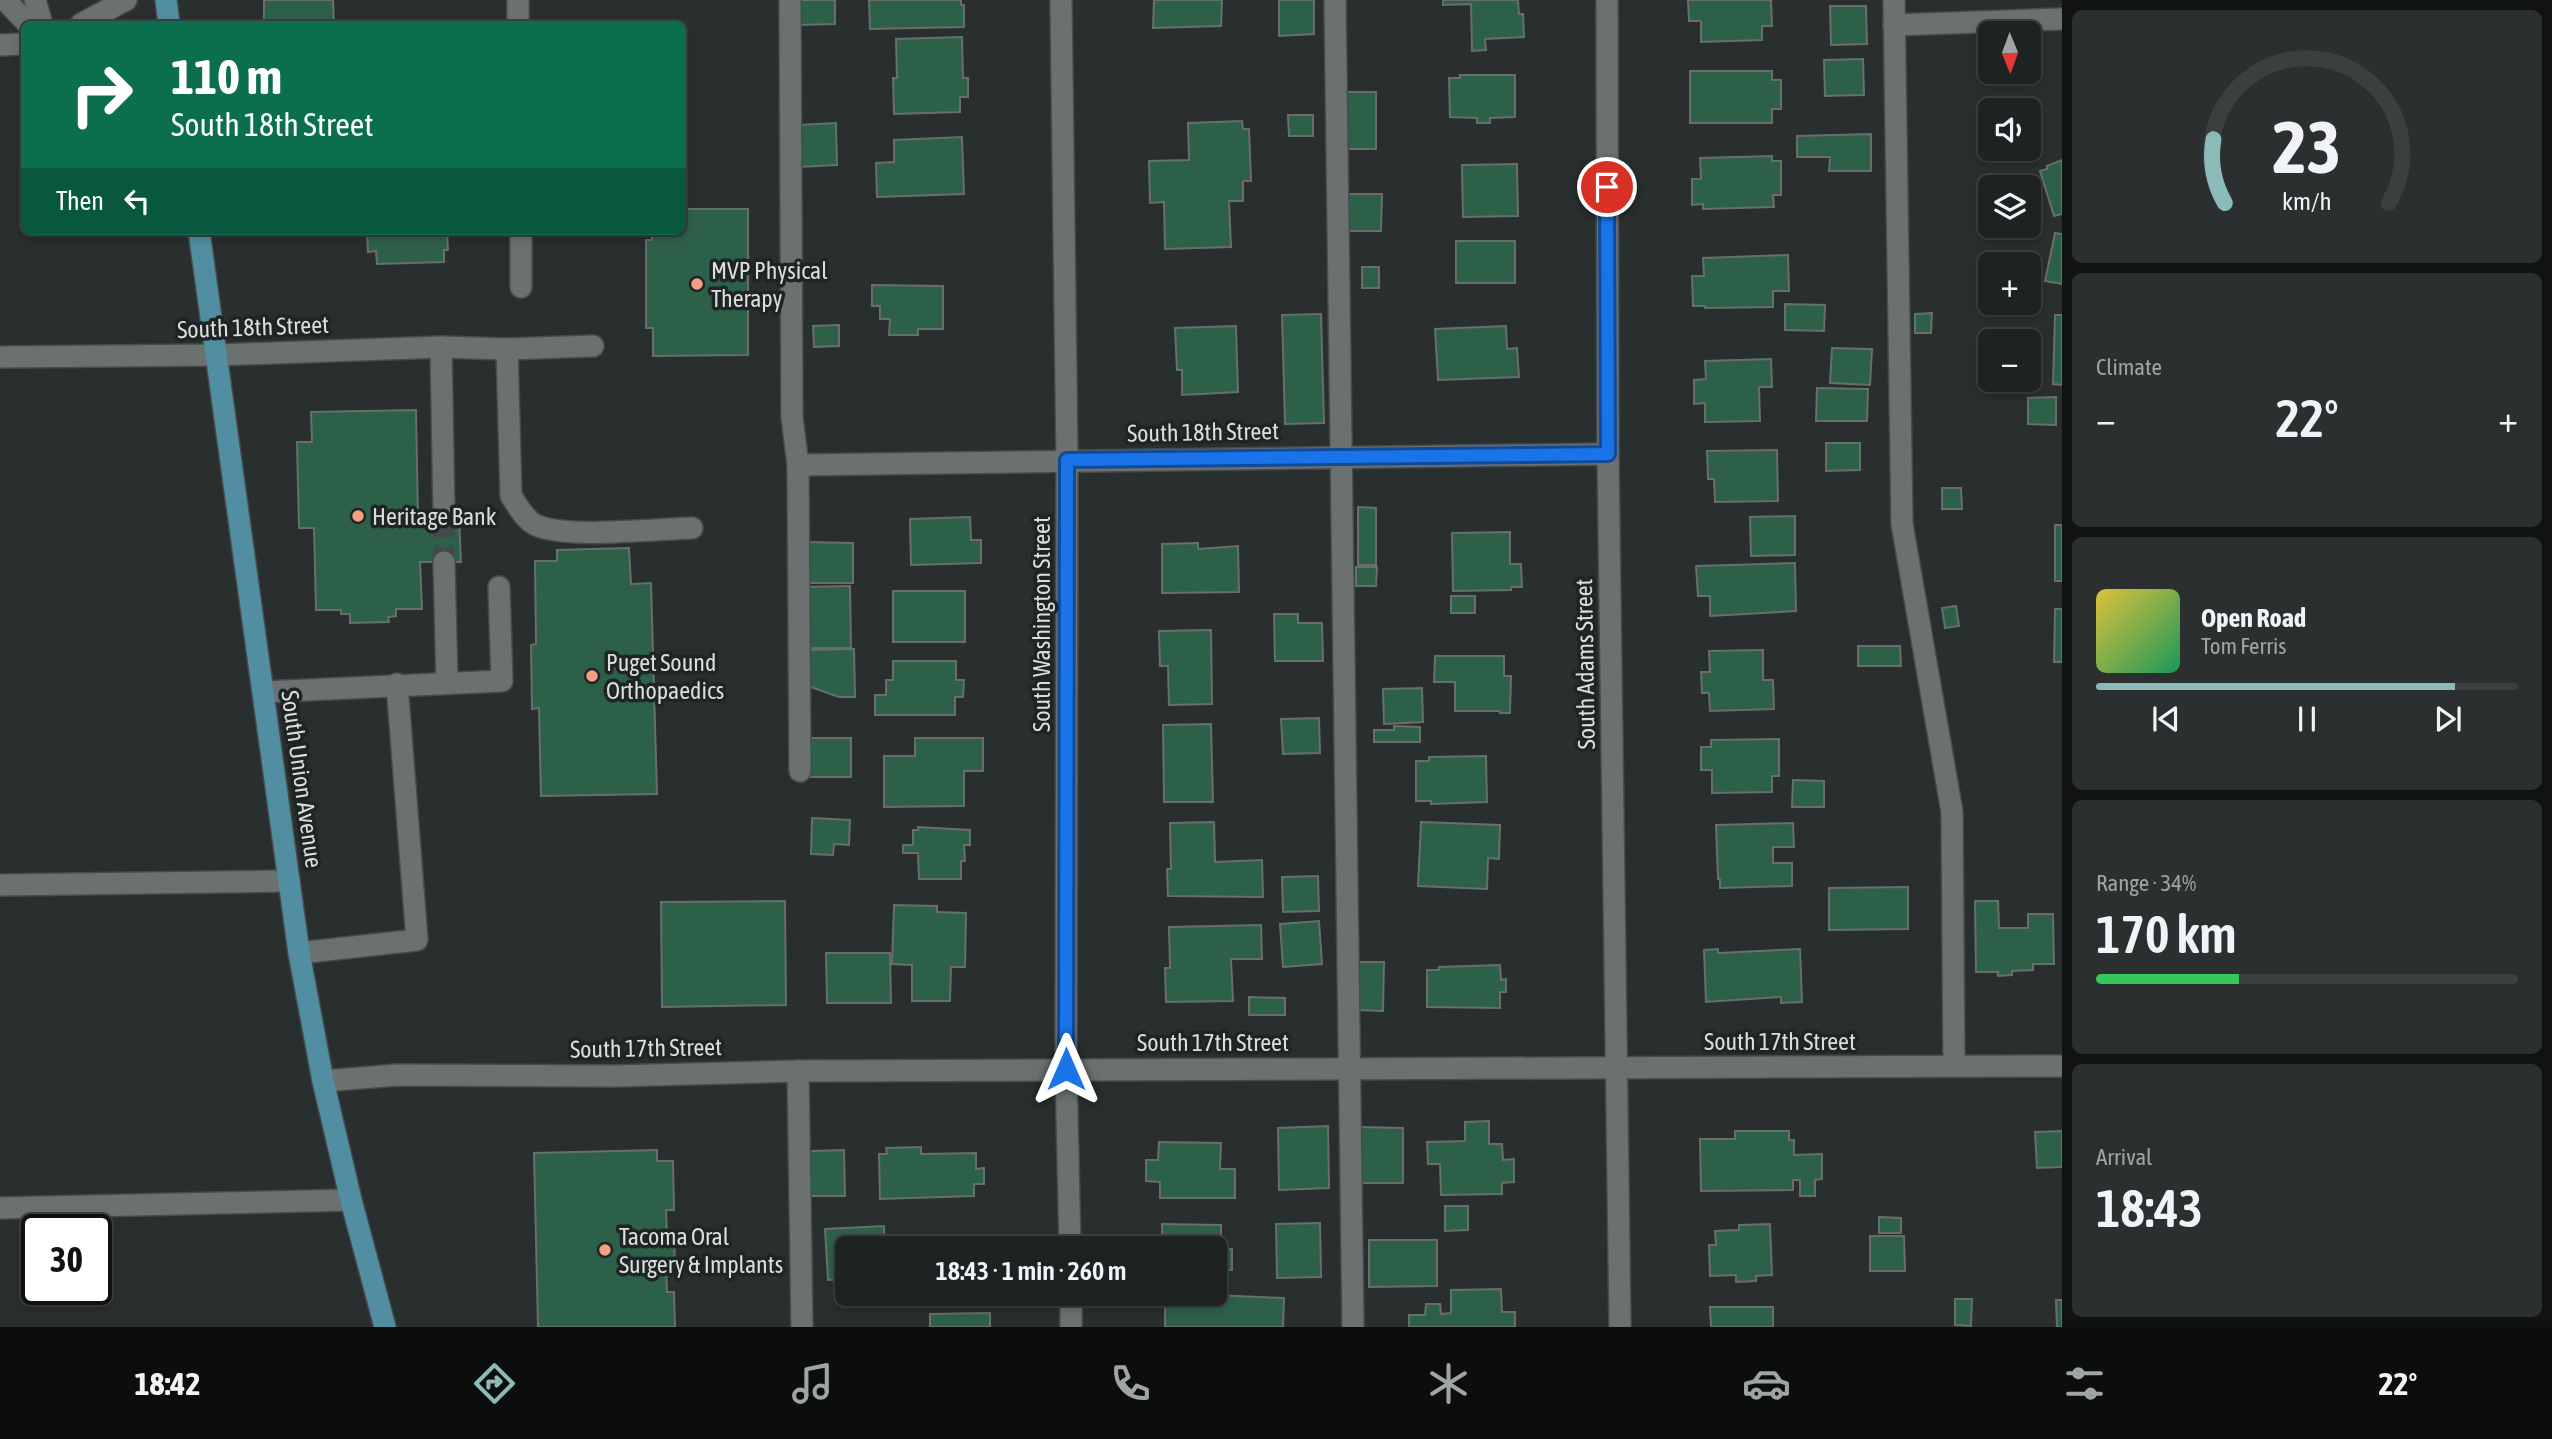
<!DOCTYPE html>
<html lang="en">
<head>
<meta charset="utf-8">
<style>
	:root { --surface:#1f2222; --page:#2c2f2f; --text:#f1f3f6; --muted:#a1a4a5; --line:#3c3f40; --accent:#8bbbb9 }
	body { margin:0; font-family:"Asap Condensed",sans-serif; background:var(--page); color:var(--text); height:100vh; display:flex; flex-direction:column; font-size:26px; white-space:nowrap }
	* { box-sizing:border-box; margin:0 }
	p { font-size:23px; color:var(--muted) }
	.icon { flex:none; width:38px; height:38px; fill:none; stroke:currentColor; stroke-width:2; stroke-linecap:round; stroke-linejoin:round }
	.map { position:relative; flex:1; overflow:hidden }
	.sheet { display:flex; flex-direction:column; gap:10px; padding:10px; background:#111313; width:490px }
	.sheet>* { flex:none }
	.top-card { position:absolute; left:21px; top:21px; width:665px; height:214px; border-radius:10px; box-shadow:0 4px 10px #0003,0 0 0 2px var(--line); background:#0b6e4f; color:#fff; overflow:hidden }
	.needle { width:46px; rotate:179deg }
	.tools { position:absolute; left:1978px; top:21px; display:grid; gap:14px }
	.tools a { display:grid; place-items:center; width:63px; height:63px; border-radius:10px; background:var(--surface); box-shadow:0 4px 10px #0003,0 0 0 2px var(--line); font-size:35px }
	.speed { position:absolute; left:21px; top:1214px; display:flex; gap:14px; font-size:35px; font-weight:700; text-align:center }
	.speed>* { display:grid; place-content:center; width:91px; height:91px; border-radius:50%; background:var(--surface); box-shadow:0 4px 10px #0003,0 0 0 2px var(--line); line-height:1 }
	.speed .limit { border:4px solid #111; border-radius:10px; background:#fff; color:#111 }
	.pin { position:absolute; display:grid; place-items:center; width:60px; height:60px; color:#fff; margin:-30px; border:4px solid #fff; border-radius:50%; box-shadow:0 2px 7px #0007 }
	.me { position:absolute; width:77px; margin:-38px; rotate:0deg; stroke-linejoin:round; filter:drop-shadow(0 0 5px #0008) }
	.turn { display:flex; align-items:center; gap:24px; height:147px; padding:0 35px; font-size:32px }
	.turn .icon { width:91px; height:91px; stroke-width:2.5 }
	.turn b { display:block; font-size:49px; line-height:60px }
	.then { display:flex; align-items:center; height:66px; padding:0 35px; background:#0003; gap:14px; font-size:26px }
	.big { font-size:52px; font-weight:600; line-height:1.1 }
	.sheet .tile { flex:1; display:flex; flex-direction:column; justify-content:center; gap:10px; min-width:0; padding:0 24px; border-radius:10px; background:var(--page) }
	.sheet .dial { align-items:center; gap:0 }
	.dial svg { height:182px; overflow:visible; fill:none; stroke:var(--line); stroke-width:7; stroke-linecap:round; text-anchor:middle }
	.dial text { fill:var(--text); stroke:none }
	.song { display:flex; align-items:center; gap:21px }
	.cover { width:84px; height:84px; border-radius:10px; background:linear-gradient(135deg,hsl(50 70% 55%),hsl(150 70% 35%)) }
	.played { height:7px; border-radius:4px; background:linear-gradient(90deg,var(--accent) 85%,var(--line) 85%) }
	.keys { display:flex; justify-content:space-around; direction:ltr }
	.heat { display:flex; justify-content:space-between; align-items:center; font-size:38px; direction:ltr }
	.charge { height:10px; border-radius:5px; background:linear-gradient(90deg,#34c759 34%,var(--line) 0) }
	.trip { position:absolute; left:835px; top:1236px; width:392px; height:70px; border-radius:10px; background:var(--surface); box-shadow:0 4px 10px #0003,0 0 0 2px var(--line); font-weight:600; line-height:70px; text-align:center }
	.tabs { display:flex; height:112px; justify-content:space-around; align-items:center; background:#0c0e0e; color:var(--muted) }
	.tabs .icon { width:49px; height:49px }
	.tabs .current { color:var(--accent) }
	.tabs b { font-size:32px; color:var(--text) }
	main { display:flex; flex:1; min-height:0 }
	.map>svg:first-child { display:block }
</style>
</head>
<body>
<main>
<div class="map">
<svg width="2062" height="1327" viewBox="0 0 2062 1327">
	<rect width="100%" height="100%" fill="#292e2e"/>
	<g fill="#2d6049" stroke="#696e6b" stroke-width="2">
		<polygon points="264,0 333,0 334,24 264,24"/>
		<polygon points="797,0 835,0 835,24 798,25"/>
		<polygon points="869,0 961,0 961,5 964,5 964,27 870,29"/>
		<polygon points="1154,0 1222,0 1221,26 1153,28"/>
		<polygon points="1279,0 1314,0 1314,34 1279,36"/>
		<polygon points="1443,0 1518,0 1519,14 1523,14 1524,37 1485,39 1486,50 1472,51 1471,4 1443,5"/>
		<polygon points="1688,0 1771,0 1772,26 1762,26 1762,40 1701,42 1701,21 1689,21"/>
		<polygon points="1830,6 1866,6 1867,44 1831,45"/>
		<polygon points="962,37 963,78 968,78 968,97 960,97 960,112 894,114 893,78 897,78 896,39"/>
		<polygon points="1863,59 1864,95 1825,96 1824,60"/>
		<polygon points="1690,71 1772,71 1772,80 1781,80 1781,109 1772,109 1772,123 1690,123"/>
		<polygon points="1460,75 1515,75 1515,117 1490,118 1490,123 1477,123 1477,118 1450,117 1449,78 1460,78"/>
		<rect x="1343" y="92" width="33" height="57"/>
		<polygon points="1288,115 1313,115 1313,136 1289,136"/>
		<polygon points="1242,121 1243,129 1249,129 1251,181 1243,181 1243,201 1229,201 1231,247 1165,249 1164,202 1150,203 1149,161 1189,160 1188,123"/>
		<polygon points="836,123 837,165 798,167 797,125"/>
		<polygon points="1871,134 1871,171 1829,171 1830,157 1797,157 1797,136"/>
		<polygon points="962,137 964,194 877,197 876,163 894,162 894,140"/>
		<polygon points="1772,156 1772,161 1781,161 1781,195 1773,195 1774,207 1703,209 1703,204 1692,205 1692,179 1701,179 1700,158"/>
		<polygon points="2062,160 2062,214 2054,216 2040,171 2047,169 2047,166"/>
		<polygon points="1517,164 1518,216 1463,217 1462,165"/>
		<polygon points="1346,194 1382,194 1381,231 1346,231"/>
		<polygon points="682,209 748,209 748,355 653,356 653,328 646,328 646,240 652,240 652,231 682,231"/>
		<polygon points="367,231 447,231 448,250 444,250 444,262 377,264 376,251 368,252"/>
		<polygon points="2055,233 2062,234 2062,284 2045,281"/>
		<rect x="1456" y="241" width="59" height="42"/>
		<polygon points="1788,255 1789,291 1773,291 1773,307 1705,308 1705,306 1693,306 1692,276 1704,276 1703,258"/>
		<rect x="1362" y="267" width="17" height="21"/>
		<polygon points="872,285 943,286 943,329 918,329 918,335 889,335 890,319 880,319 880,306 872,306"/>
		<polygon points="1785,304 1825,305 1824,331 1785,330"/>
		<polygon points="1932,313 1931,333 1915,333 1915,314"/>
		<polygon points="1321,314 1324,423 1285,424 1282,315"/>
		<polygon points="2055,315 2062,315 2062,385 2053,384"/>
		<polygon points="839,325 839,346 814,347 813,326"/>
		<polygon points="1236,326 1238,392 1182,395 1182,370 1177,370 1175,328"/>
		<polygon points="1506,326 1507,349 1517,348 1519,377 1438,380 1435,329"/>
		<polygon points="1832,348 1872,349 1870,385 1830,383"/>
		<polygon points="1771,359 1772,387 1759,387 1760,421 1705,422 1705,403 1694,404 1694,380 1706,379 1705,361"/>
		<polygon points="1817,388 1868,389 1867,421 1816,421"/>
		<polygon points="2056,397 2056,425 2028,424 2028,398"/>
		<polygon points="416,410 418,517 459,516 461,562 420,562 422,609 396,609 396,616 388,617 389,622 350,623 350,614 341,614 341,610 316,610 314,528 299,528 297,442 312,442 311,412"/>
		<polygon points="1826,443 1860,443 1860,470 1826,471"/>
		<polygon points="1777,450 1778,501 1715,502 1714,479 1708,479 1707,451"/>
		<polygon points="1942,488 1961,488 1962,509 1942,509"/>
		<polygon points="1358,507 1376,508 1376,565 1358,565"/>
		<polygon points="1795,516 1795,555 1751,556 1750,517"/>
		<polygon points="970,517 971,540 981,540 981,563 911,565 910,519"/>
		<rect x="2055" y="525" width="7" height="56"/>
		<polygon points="1510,532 1510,564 1521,564 1522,587 1511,587 1511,590 1453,591 1452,533"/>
		<polygon points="805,542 853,543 853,583 804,583"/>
		<polygon points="1198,543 1198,549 1238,546 1239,592 1162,593 1162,544"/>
		<polygon points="629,548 631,584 651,583 657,794 541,796 539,708 532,709 531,645 536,644 535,561 557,561 557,550"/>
		<polygon points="1795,563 1796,611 1710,616 1710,596 1698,596 1696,566"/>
		<polygon points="1356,567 1377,567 1376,586 1356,586"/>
		<polygon points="850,586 851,648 804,648 804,587"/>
		<rect x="893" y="591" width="72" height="51"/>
		<rect x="1451" y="596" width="24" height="17"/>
		<polygon points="1956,606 1959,626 1945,628 1942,608"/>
		<polygon points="2055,609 2062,609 2062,662 2054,662"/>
		<polygon points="1274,614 1298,614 1298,623 1322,623 1323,661 1275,661"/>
		<polygon points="1211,630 1212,704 1169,705 1168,666 1160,666 1159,631"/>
		<polygon points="1858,646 1900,646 1901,666 1858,666"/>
		<polygon points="854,649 855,697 839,697 805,685 804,650"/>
		<polygon points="1763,650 1763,680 1773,680 1774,709 1710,711 1709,693 1702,693 1701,672 1710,672 1709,651"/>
		<polygon points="1435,656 1504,656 1504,676 1511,676 1510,713 1500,713 1499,711 1455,711 1455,682 1434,682"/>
		<polygon points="893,661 956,661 956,680 964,680 963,697 955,697 955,715 875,715 875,695 886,695 886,680 893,680"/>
		<polygon points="1422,688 1423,722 1384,724 1383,689"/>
		<polygon points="1319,718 1320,753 1283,754 1281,719"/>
		<polygon points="1211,724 1213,802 1164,802 1163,725"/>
		<polygon points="1394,726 1420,727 1420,742 1374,742 1374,730 1394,730"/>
		<polygon points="806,738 851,738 851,777 805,777"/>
		<polygon points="915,738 983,738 983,771 964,771 964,806 884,807 884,756 915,756"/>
		<polygon points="1779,739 1779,776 1772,776 1772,792 1712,793 1712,770 1701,770 1701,747 1711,747 1711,740"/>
		<polygon points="1486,756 1487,802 1431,804 1431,801 1416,801 1416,761 1429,761 1429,757"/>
		<polygon points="1793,780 1824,781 1824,807 1792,807"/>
		<polygon points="812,818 850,820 849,845 834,844 833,855 811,854"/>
		<polygon points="1214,822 1215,862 1262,860 1263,897 1168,896 1167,869 1171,869 1170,823"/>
		<polygon points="1421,822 1500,825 1499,859 1488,858 1487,889 1418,886"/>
		<polygon points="1793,823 1794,847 1773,847 1773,863 1792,863 1792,886 1720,888 1720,879 1718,879 1716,825"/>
		<polygon points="918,827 970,830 970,845 964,845 965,861 961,861 961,879 919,879 918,853 903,853 903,845 913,845 913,830 918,830"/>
		<polygon points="1318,876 1319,911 1283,912 1282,877"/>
		<polygon points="1908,887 1908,929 1829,930 1829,888"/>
		<polygon points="785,901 786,1005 662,1007 661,902"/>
		<polygon points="1975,901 1998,901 1999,928 2028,928 2028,914 2053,914 2054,964 2033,964 2033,970 2012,971 2012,975 1998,976 1998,972 1976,972"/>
		<polygon points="894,905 937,906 937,912 966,913 965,967 951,967 950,1001 912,1001 912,965 892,964"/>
		<polygon points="1319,921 1322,964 1283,967 1280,924"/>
		<polygon points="1261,925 1262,959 1231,959 1233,1001 1166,1002 1165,968 1170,968 1169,927"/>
		<polygon points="1718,949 1718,953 1800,949 1802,1002 1781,1003 1781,997 1706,1002 1704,950"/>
		<polygon points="826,953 890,953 891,1003 827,1003"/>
		<polygon points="1358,962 1384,962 1383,1011 1357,1010"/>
		<polygon points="1500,965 1501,980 1506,979 1506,992 1500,992 1500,1008 1427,1007 1427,970 1439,970 1439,967"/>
		<polygon points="1249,997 1285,998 1285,1015 1249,1015"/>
		<polygon points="1489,1121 1489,1144 1502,1144 1503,1160 1514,1159 1514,1182 1502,1183 1502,1194 1441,1195 1440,1164 1428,1164 1427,1142 1465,1141 1465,1122"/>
		<polygon points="1328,1126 1329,1188 1279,1190 1278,1128"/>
		<polygon points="1358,1127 1403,1128 1403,1183 1358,1183"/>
		<polygon points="1735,1131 1789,1131 1789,1140 1794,1140 1794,1155 1822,1154 1822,1179 1815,1180 1815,1196 1800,1196 1800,1180 1793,1180 1793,1190 1701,1191 1700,1139 1735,1139"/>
		<polygon points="2062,1131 2062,1167 2037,1168 2035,1132"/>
		<polygon points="1159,1142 1221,1143 1220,1169 1235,1169 1235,1198 1160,1198 1160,1182 1146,1181 1146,1160 1158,1160"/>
		<polygon points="921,1147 921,1154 976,1153 976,1169 984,1168 984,1184 974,1184 974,1196 880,1199 879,1154 887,1154 886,1148"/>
		<polygon points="657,1150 657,1161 673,1161 674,1210 666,1210 667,1235 674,1235 675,1266 666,1266 667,1292 674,1292 675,1327 538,1327 534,1153"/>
		<polygon points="844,1150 845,1196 811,1196 810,1151"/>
		<polygon points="1445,1206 1468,1206 1468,1230 1445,1231"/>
		<polygon points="1879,1217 1901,1218 1901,1233 1879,1233"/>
		<polygon points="1320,1223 1321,1277 1277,1278 1276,1224"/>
		<polygon points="1162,1224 1221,1225 1221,1249 1232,1249 1232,1270 1221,1270 1222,1281 1214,1281 1214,1248 1147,1248 1162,1246"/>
		<polygon points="1770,1224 1772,1275 1756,1276 1756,1281 1736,1282 1736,1275 1710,1276 1709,1245 1716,1245 1715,1231 1739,1230 1739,1225"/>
		<polygon points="884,1226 885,1248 847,1248 847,1279 828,1280 825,1229"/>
		<polygon points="989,1235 990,1248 886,1248 886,1244 926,1243 926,1236"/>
		<polygon points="1870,1236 1904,1236 1905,1271 1870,1271"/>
		<polygon points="1369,1240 1437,1240 1437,1286 1369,1287"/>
		<polygon points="1501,1289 1502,1312 1515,1312 1515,1327 1409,1327 1409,1315 1425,1315 1426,1304 1440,1304 1441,1314 1451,1313 1451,1290"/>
		<polygon points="1165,1293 1284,1298 1283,1327 1165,1327"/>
		<polygon points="1955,1299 1972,1299 1971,1326 1955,1325"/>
		<polygon points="2056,1300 2062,1300 2062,1327 2057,1327"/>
		<polygon points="1710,1307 1773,1307 1773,1327 1711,1327"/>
		<polygon points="990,1313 990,1327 930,1327 930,1314"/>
	</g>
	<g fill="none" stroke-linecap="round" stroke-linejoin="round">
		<polyline stroke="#444848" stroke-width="21" stroke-dasharray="21 10" stroke-linecap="butt" points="444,516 444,562"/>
		<defs>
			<g id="minor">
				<polyline points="5,0 28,24"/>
				<polyline points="35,0 42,24"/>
				<polyline points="518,0 518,24"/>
				<polyline points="790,0 792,417 798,465 800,771"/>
				<polyline points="1061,0 1067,460 1066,1069 1070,1248"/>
				<polyline points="1335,0 1353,1327"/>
				<polyline points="1607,0 1608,454 1620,1327"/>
				<polyline points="1894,0 1902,524 1952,812 1954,1066"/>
				<polyline points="81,24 126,0"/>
				<polyline points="1894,25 2062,19"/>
				<polyline points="0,45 24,44"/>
				<polyline points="521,231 521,287"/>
				<polyline points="441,347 444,516"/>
				<path d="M 507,349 L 511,496 C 518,506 525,520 536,525 C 565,539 656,529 692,528"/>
				<polyline points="0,357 217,355 441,347 507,349 593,346"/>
				<polyline points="798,465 1608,454"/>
				<polyline points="444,562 447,683"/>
				<polyline points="263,692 502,681 499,587"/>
				<polyline points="0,885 289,881"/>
				<polyline points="299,953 417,940 397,684"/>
				<polyline points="798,1071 802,1327"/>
				<polyline points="323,1081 397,1075 615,1076 798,1071 2062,1066"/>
				<polyline points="0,1208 351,1200"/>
				<polyline points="1071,1293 1071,1327"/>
			</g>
			<g id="major">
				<polyline points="166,0 169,24"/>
				<polyline points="199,231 299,953 323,1081 351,1200 385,1327"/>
			</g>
		</defs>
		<use href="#minor" stroke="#464a4a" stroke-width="24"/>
		<use href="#major" stroke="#464a4a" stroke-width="24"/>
		<use href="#minor" stroke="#6b7171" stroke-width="21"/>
		<use href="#major" stroke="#518ea2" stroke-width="21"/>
	</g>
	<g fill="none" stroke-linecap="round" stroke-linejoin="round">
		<defs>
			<polyline id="route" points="1066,1069 1067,460 1608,454 1607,187"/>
		</defs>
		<use href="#route" stroke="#114b97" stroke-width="18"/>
		<use href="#route" stroke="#1a73e8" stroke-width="12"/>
	</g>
	<g fill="#f39f84" stroke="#1f2424" stroke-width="2.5">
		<circle cx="697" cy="284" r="7"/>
		<circle cx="358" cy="516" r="7"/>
		<circle cx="592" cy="676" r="7"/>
		<circle cx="605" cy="1250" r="7"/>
	</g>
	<g text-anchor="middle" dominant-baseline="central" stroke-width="7" stroke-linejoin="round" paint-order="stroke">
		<g font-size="24" fill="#dbdede" stroke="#1f2424" text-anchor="start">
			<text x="711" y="270">MVP Physical<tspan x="711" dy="28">Therapy</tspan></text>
			<text x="372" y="516">Heritage Bank</text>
			<text x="606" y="662">Puget Sound<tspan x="606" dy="28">Orthopaedics</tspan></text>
			<text x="619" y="1236">Tacoma Oral<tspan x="619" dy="28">Surgery &amp; Implants</tspan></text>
		</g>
		<g font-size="24" fill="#dbdede" stroke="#1f2424">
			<text transform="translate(253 327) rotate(-2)">South 18th Street</text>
			<text transform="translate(1203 432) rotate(-1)">South 18th Street</text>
			<text transform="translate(1041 624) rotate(-90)">South Washington Street</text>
			<text transform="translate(1585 664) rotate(-91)">South Adams Street</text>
			<text transform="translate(302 779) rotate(82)">South Union Avenue</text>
			<text x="1780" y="1041">South 17th Street</text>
			<text x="1213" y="1042">South 17th Street</text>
			<text transform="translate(646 1048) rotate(-1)">South 17th Street</text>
		</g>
	</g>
</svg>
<div class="tools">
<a><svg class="needle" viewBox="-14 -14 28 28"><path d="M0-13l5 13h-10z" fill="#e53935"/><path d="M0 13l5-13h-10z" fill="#a1a4a5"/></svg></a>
<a><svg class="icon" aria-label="sound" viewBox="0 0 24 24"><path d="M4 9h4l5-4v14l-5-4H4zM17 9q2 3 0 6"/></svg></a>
<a><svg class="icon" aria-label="layers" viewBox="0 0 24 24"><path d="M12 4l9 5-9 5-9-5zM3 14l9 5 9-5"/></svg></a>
<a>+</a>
<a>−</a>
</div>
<div class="speed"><div class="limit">30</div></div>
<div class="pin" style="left:1607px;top:187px;background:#d93025"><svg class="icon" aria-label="arrive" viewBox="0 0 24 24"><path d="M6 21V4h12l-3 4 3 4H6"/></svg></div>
<svg class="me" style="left:1066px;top:1069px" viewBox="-20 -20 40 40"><path d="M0-17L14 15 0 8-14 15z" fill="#1a73e8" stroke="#fff" stroke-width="4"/></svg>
<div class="trip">18:43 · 1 min · 260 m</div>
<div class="top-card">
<div class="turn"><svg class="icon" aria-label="right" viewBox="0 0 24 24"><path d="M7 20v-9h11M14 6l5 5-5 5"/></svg><div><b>110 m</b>South 18th Street</div></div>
<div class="then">Then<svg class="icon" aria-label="left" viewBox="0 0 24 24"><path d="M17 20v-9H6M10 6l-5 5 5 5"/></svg></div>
</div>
</div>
<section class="sheet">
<div class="tile dial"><svg viewBox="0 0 100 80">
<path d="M14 69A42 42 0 1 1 86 69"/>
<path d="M14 69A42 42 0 0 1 9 41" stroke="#8bbbb9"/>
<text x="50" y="56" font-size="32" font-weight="700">23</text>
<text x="50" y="72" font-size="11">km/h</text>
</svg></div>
<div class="tile"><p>Climate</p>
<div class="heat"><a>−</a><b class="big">22°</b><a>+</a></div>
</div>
<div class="tile">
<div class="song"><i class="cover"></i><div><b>Open Road</b><p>Tom Ferris</p></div></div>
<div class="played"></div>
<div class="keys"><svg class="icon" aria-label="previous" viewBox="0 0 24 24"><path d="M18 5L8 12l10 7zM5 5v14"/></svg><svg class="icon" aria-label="pause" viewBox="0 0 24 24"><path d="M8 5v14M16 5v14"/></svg><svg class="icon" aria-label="next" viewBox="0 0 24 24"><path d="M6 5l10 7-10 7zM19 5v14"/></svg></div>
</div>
<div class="tile"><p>Range · 34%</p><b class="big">170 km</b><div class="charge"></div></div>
<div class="tile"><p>Arrival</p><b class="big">18:43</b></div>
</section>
</main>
<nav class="tabs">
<b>18:42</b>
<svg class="icon current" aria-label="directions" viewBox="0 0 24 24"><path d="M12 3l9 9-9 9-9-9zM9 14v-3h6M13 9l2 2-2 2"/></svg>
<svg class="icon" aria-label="music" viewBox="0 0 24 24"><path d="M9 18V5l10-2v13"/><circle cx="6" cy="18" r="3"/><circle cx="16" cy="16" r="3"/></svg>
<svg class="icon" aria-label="phone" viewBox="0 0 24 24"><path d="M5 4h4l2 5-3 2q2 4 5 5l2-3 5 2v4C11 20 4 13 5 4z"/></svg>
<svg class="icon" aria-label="climate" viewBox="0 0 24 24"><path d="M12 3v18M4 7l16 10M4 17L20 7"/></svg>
<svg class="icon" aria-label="car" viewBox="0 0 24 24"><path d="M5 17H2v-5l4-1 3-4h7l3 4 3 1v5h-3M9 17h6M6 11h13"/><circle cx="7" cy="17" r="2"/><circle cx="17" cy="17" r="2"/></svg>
<svg class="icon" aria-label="filters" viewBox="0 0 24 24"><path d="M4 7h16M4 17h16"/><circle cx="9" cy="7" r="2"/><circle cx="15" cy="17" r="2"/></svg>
<b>22°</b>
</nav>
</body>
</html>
